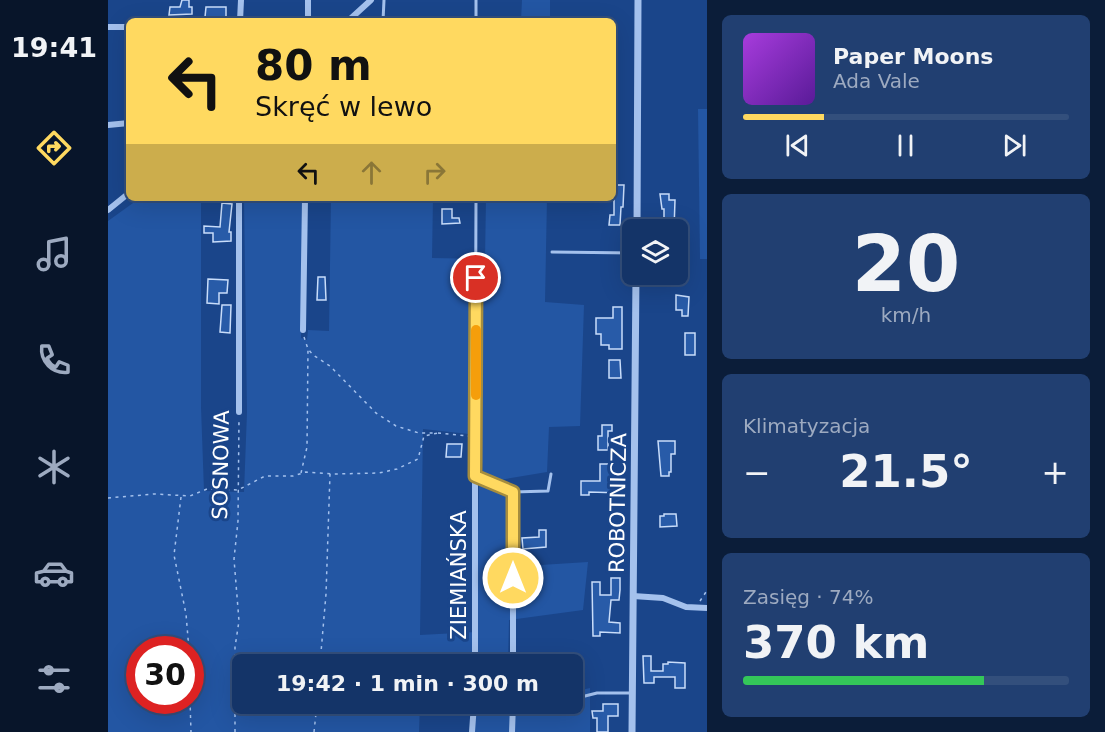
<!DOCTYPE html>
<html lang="pl">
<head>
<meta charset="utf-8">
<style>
	:root { --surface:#143468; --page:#213f71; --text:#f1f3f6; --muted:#9daac0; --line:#334f7c; --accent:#ffd960 }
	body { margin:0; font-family:"DejaVu Sans",sans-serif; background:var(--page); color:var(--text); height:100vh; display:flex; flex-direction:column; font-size:22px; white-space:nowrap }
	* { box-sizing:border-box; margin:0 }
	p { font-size:20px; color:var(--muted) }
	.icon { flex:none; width:33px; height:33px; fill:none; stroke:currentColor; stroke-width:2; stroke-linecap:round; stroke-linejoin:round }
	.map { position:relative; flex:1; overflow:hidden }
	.details { display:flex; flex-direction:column; gap:15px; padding:15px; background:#0b1d39; width:398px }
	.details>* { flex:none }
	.top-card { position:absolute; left:18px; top:18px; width:490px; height:183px; border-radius:9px; box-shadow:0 6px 24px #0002,0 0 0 2px var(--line); background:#ffd960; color:#111; overflow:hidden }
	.buttons { position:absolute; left:514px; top:219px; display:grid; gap:12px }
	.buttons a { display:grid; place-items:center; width:66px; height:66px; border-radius:9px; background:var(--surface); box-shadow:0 6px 24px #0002,0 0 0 2px var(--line); font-size:30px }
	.speed { position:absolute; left:18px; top:636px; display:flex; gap:12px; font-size:30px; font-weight:700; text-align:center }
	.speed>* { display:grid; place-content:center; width:78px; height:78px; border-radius:50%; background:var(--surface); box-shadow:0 6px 24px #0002,0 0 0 2px var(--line); line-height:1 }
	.speed .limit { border:9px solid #d22; background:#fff; color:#111 }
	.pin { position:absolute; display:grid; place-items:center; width:51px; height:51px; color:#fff; margin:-26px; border:3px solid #fff; border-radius:50%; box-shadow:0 2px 6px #0007 }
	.me { position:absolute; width:66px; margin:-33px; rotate:0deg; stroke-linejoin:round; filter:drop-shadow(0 0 4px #0008) }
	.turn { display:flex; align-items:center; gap:21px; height:126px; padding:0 30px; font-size:27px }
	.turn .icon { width:78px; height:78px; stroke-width:2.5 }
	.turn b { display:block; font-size:42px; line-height:51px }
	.lanes { display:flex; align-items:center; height:57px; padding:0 30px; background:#0003; justify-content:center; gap:30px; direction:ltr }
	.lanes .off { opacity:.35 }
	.big { font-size:45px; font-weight:800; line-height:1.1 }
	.details .widget { flex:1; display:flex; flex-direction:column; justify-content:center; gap:9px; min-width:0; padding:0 21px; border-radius:9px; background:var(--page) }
	.details .dial { align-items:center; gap:0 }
	.dial b { font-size:78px; line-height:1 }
	.song { display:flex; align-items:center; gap:18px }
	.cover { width:72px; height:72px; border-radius:9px; background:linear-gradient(135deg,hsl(280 70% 55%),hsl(270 70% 35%)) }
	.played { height:6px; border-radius:3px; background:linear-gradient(90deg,var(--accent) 25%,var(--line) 25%) }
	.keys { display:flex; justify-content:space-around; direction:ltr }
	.heat { display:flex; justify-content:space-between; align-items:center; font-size:33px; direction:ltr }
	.charge { height:9px; border-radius:4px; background:linear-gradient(90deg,#34c759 74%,var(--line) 0) }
	.trip { position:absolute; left:124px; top:654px; width:351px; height:60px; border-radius:9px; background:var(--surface); box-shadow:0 6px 24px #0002,0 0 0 2px var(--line); font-weight:800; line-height:60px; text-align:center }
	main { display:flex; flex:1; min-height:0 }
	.menu { display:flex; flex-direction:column; width:108px; justify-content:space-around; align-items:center; background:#08152a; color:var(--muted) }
	.menu .icon { width:42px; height:42px }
	.menu .selected { color:var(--accent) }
	.menu b { font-size:27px; color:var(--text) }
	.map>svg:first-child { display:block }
</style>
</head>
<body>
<main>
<nav class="menu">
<b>19:41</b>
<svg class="icon selected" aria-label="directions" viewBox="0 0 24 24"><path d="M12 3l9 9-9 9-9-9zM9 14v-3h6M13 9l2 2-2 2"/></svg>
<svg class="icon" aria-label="music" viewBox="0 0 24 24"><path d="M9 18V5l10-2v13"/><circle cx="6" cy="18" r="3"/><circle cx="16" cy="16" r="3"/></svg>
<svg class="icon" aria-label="phone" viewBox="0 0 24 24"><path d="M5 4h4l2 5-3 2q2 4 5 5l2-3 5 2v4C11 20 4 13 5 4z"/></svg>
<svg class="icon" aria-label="climate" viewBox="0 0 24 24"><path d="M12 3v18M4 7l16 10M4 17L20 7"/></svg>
<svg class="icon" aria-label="car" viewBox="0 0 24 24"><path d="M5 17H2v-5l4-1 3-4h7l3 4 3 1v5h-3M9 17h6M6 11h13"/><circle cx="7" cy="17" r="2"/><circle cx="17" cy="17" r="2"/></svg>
<svg class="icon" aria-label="filters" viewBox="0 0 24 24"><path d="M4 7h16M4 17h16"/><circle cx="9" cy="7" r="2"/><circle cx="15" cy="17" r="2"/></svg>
</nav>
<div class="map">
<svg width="600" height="732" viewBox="0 0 600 732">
	<rect width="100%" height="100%" fill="#1a458a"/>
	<g fill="#2356a3" fill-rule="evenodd">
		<polygon points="414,0 442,0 442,21 413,21"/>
		<polygon points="590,109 599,109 599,259 592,259"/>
		<path d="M 32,198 L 93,198 L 93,407 L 96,491 L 136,492 L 139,412 L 136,198 L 194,198 L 193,338 L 199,340 L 200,330 L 221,331 L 223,198 L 325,198 L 324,258 L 377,259 L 378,198 L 439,198 L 437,302 L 476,305 L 472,426 L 441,427 L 439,472 L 386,481 L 375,474 C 375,460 371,449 370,435 L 315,429 L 312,635 L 368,632 L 371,482 L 399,496 L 401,567 L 480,562 L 475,610 L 401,620 L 400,664 L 135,664 L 135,704 L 312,704 L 311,732 L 0,732 L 0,221 ZM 32,650 L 82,650 L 82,700 L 32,700 Z"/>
		<polygon points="482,688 482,732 367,732 366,704 465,704 465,692"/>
	</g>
	<g fill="#285ba8" stroke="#c9ddfa" stroke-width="1.5">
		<polygon points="74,0 81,0 81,7 84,7 84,14 61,15 62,7 72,7"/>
		<polygon points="98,7 118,7 118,18 97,17"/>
		<polygon points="506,185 516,185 515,207 513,207 512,225 501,225 502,215 506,215"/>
		<polygon points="552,194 561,194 561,200 567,200 566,230 556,230 556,209 554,209"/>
		<polygon points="114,203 124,204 121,232 123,232 123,241 105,242 105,233 96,233 96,226 112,227"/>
		<polygon points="334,209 344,209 344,218 351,218 352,223 334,224"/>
		<polygon points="210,277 217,277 218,300 209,300"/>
		<polygon points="100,279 120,280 119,293 111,293 111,304 99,303"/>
		<polygon points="568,295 581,297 580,316 574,316 574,310 568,310"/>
		<polygon points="114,305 123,305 122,333 112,332"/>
		<polygon points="505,307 514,307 514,349 501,349 501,345 493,345 493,334 488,334 488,318 505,318"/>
		<rect x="577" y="333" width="10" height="22"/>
		<polygon points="501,360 512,360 513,378 501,378"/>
		<polygon points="494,425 504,425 504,431 500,431 500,450 490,450 490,436 494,436"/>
		<polygon points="550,441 567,441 567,454 563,454 563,472 561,472 561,476 553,476"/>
		<polygon points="339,444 354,444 353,457 338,457"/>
		<polygon points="492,464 501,464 501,470 504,470 504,486 514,486 514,493 481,492 481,495 473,495 473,481 492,481"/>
		<polygon points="556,514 568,514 569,526 552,527 552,516 556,516"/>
		<polygon points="431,530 438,530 438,547 415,549 414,538 431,537"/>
		<polygon points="503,578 512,578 512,590 511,600 503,600 501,622 512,623 512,633 492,632 492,636 485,636 484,582 492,582 492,595 503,595"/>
		<polygon points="535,656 543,656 543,671 555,671 555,664 560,664 560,662 577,663 577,688 567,688 567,677 546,677 546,683 536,683"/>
		<polygon points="495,704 510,704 510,716 500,716 500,732 489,732 489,718 485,718 484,711 495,711"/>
	</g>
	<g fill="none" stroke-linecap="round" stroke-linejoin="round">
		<g stroke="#a4c1ed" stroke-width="1.5" stroke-dasharray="3 4.5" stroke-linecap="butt">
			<polyline points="196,337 200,349 205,355 222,366 268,413 288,426 311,433 325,433"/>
			<polyline points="330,433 361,436"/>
			<polyline points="193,473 199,447 200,349"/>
			<polyline points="73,497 66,555 78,614 81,650"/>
			<polyline points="0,498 46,494 82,496 99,489 130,490 157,476 185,476 198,472 226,474 271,473 289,469 310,459 316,436 330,433"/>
			<polyline points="592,601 600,589"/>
			<polyline points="212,664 218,594 222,474"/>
			<polyline points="82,700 83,732"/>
			<polyline points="127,732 127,647 131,621 126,559 130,521 131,418"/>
			<polyline points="206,732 209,704"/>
		</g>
		<g stroke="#a4c1ed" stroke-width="3">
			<polyline points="368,0 368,21"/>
			<polyline points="275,21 276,0"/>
			<polyline points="368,198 367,476 405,492 440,491 443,474"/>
			<polyline points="444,252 525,253"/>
			<polyline points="465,699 489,693 524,693"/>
			<polyline points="369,704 444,704"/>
		</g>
		<g stroke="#a4c1ed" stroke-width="6">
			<polyline points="132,21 133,0"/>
			<polyline points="200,21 200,0"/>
			<polyline points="240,21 263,0"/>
			<polyline points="0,27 21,27"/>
			<polyline points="0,125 21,123"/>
			<polyline points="0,210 21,193"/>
			<polyline points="195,330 197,198"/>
			<polyline points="131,412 131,198"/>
			<polyline points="525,596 555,598 578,607 600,608"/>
			<polyline points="367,664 367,476"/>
			<polyline points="405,664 405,492"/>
			<polyline points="364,732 366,704"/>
			<polyline points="404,732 405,704"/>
		</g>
		<g stroke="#a4c1ed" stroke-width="7">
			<polyline points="529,230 530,0"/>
			<polyline points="524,732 528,274"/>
		</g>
	</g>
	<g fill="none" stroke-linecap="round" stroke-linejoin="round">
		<defs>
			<polyline id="route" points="368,278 367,476 405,492 405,578"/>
		</defs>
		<use href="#route" stroke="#a68d3e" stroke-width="15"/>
		<use href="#route" stroke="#ffd960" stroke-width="10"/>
		<polyline stroke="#f59e0b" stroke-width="10" points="368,395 368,330"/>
	</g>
	<g text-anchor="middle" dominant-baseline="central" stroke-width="6" stroke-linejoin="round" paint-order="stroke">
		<g font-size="21" fill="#fff" stroke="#1a458a">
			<text transform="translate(113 465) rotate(-89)">SOSNOWA</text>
			<text transform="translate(510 503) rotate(-89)">ROBOTNICZA</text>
			<text transform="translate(351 575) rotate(-90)">ZIEMIAŃSKA</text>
		</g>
	</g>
</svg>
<div class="buttons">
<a><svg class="icon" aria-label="layers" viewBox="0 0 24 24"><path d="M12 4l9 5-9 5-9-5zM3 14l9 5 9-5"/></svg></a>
</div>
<div class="speed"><div class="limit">30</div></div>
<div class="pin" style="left:368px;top:278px;background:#d93025"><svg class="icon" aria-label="arrive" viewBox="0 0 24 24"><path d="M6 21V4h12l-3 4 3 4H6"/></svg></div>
<svg class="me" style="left:405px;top:578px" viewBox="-20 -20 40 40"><circle r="17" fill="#ffd960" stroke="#fff" stroke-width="3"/><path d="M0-11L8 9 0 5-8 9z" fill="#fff"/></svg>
<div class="trip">19:42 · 1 min · 300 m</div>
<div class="top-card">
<div class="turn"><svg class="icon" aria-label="left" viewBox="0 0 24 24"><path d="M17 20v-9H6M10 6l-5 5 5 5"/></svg><div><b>80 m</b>Skręć w lewo</div></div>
<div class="lanes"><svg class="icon" aria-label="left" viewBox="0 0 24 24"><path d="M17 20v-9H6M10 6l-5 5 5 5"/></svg><svg class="icon off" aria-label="ahead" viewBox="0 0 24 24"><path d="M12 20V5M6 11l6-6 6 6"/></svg><svg class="icon off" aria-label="right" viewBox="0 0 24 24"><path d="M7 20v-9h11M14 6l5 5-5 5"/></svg></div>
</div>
</div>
<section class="details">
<div class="widget">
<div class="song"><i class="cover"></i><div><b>Paper Moons</b><p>Ada Vale</p></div></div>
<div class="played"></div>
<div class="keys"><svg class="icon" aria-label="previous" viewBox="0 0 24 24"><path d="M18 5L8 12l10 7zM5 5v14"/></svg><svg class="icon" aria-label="pause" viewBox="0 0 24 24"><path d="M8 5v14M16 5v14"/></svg><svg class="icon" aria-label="next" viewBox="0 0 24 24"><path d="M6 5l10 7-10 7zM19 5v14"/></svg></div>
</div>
<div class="widget dial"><b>20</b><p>km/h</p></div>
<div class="widget"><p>Klimatyzacja</p>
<div class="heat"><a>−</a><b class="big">21.5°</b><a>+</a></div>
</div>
<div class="widget"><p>Zasięg · 74%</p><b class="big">370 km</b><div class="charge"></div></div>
</section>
</main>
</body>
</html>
